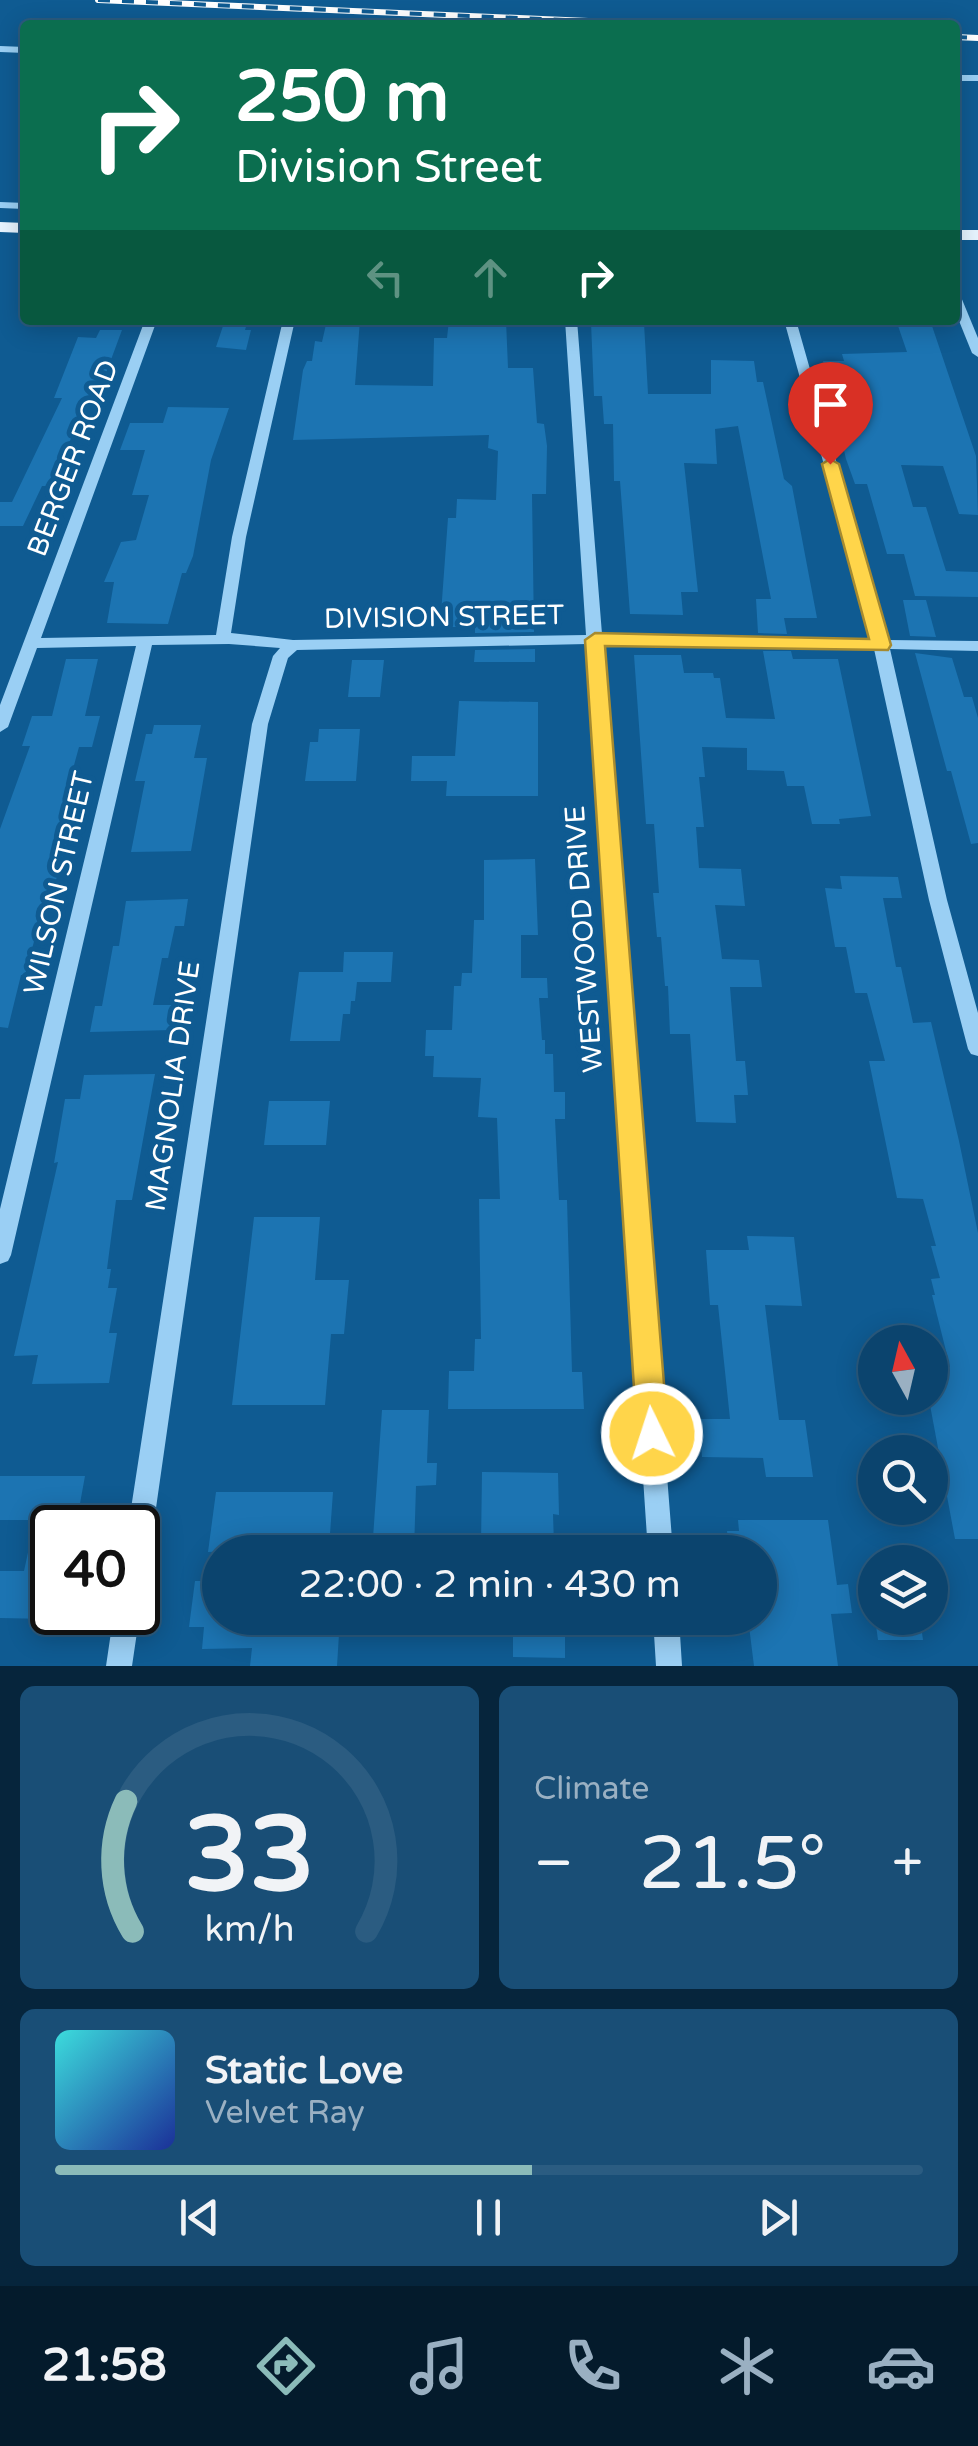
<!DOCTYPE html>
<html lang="en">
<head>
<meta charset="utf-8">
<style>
	:root { --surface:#0b446e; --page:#194e76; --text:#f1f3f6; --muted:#9ab0c2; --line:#2b5c81; --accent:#8bbbb9 }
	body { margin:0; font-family:"Varela Round",sans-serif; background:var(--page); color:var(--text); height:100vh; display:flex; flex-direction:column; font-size:38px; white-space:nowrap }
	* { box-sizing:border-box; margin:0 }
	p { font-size:32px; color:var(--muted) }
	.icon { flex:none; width:55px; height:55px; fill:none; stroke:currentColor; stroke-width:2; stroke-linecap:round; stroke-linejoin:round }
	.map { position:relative; height:1666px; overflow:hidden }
	.sheet { display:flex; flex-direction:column; gap:20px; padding:20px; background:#06253c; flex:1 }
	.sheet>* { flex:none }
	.hud { position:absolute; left:20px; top:20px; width:940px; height:305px; border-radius:10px; box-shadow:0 5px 25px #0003,0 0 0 2px var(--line); background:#0b6e4f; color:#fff; overflow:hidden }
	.needle { width:65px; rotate:352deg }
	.buttons { position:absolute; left:858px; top:1325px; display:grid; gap:20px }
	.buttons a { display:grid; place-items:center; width:90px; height:90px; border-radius:50%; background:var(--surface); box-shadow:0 5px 25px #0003,0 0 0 2px var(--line); font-size:50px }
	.speed { position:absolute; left:30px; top:1505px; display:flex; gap:20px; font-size:50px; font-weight:700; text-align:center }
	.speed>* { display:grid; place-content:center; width:130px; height:130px; border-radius:50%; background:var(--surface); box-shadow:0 5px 25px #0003,0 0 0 2px var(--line); line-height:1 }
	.speed .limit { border:5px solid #111; border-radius:15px; background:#fff; color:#111 }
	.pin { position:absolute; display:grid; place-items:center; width:85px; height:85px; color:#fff; margin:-102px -42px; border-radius:50% 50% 50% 0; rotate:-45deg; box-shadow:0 0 10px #0007 }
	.pin .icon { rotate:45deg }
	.me { position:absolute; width:110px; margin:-55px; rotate:356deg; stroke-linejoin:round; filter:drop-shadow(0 0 8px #0008) }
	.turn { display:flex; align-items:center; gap:35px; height:210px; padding:0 50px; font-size:45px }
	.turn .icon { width:130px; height:130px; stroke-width:2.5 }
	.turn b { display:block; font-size:70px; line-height:85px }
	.lanes { display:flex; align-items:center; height:95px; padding:0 50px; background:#0003; justify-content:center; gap:50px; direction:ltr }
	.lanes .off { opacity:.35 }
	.big { font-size:75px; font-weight:600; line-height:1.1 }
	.sheet .card { flex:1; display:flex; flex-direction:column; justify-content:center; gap:15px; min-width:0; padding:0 35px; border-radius:15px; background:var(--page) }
	.sheet .dial { align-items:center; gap:0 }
	.dial svg { height:260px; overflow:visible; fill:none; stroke:var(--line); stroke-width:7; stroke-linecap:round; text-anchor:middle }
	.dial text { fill:var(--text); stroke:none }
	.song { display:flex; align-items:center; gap:30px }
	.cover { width:120px; height:120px; border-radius:15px; background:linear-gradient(135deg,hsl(180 70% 55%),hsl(230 70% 35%)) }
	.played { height:10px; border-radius:5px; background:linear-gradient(90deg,var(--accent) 55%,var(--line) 55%) }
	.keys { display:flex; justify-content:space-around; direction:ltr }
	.heat { display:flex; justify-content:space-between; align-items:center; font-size:55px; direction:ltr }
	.sheet .tiles { flex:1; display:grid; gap:20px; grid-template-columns:1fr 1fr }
	.card:last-child { grid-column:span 2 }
	.trip { position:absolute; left:202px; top:1535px; width:575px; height:100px; border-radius:50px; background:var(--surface); box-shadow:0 5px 25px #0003,0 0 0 2px var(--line); font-weight:600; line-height:100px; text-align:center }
	.tabs { display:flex; height:160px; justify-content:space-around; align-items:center; background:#041b2c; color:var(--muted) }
	.tabs .icon { width:70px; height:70px }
	.tabs .active { color:var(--accent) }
	.tabs b { font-size:45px; color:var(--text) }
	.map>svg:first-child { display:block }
</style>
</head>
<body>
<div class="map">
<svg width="978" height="1666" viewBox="0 0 978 1666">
	<rect width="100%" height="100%" fill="#0f5b92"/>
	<g fill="#1c74b2">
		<polygon points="225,320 248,320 245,330 251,330 246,350 216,347"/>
		<polygon points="327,320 360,320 355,385 433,386 434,338 447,338 449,320 506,320 508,368 533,368 537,423 544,424 547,446 546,494 532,494 534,632 475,633 475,627 440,627 448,518 456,518 457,499 496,500 498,451 488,448 489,435 293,440 303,370 307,361 312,361 315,341 322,342"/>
		<polygon points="896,320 930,320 976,456 978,515 959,514 943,466 901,465 913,507 926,507 946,571 978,572 978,597 915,596 904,554 887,554 867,484 855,484 846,459 823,361 844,361 842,354 907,352"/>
		<polygon points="591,322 644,323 648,394 711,394 711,360 754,361 757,382 763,382 784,479 792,486 817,618 784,618 787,634 758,633 756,599 771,599 738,426 715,429 717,464 684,463 698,592 681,592 683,615 630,614 620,481 614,481 613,424 604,424 602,396 594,396"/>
		<polygon points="100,330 122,330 99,392 93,392 88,398 51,486 42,486 23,526 0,526 0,502 12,502 62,398 54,398 78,337 96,338"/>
		<polygon points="168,407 229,408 211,460 193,556 186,573 182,573 168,624 107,623 114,582 104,582 121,542 136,540 149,495 132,495 145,450 120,450 130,423 163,423"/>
		<polygon points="903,600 926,600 936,637 910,636"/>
		<polygon points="535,649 535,662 474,662 475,650"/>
		<polygon points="763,651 791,651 793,659 838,659 871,816 839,819 840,824 812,824 804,786 787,786 784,771 747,770 747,748 702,747 705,777 699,777 704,827 696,827 699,868 741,869 745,906 715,905 722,959 759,960 762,987 730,987 736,1061 745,1061 748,1095 734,1095 736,1123 696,1122 690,1034 670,1034 668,986 665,986 661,937 657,937 653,893 659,893 654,824 646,824 634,655 681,655 684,673 713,673 714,678 720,678 726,718 775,719"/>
		<polygon points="915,653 952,658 964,697 972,697 978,718 978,843 971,844 951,771 947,771"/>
		<polygon points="66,659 98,659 85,716 100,716 92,747 79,747 68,787 81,788 66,846 40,934 36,934 25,975 21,975 8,1028 0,1027 0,829 30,746 22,746 32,716 52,716"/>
		<polygon points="352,660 384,660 380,697 348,697"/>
		<polygon points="459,701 538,702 538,796 446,796 447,781 411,781 412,756 455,756"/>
		<polygon points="154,725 201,725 194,758 207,758 191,851 131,852 145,781 135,781 146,734 152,734"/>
		<polygon points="319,729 360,729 356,781 305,781 310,742 318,742"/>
		<polygon points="535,859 538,935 521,935 521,978 547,978 548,998 539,998 542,1040 545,1040 545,1054 553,1054 554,1092 565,1092 565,1119 555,1119 559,1200 567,1200 572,1372 582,1372 584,1409 448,1409 449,1371 474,1371 475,1339 481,1339 479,1199 500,1199 497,1118 478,1117 481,1078 433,1077 434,1056 425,1056 426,1030 452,1030 454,986 461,986 462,973 472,973 474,920 484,920 484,860"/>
		<polygon points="840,876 898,877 902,898 883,898 896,967 901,967 913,1023 931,1022 959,1141 978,1233 978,1539 955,1539 930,1405 930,1366 950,1367 932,1295 935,1295 931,1279 940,1278 931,1246 936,1246 923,1199 897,1198 869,1061 885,1061 867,993 855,993 846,947 835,947 825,888 842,889"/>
		<polygon points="188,899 184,926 175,926 168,958 162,958 153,1005 175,1005 172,1030 90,1032 95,1006 102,1006 113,946 119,946 126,901"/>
		<polygon points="344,952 393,952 391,982 357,982 355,1001 351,1001 350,1014 343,1014 340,1041 290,1041 299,972 343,972"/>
		<polygon points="155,1074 132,1200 116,1200 107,1269 111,1269 108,1288 117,1288 109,1333 117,1333 109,1383 32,1384 38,1355 14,1356 58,1162 54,1163 65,1099 80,1099 84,1075"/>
		<polygon points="269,1101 330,1101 326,1145 264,1145"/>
		<polygon points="254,1217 320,1217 315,1280 349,1280 344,1334 331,1334 325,1405 232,1405"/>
		<polygon points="747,1236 794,1237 802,1306 765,1305 779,1420 805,1420 813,1477 766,1477 763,1458 702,1457 699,1419 730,1419 718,1305 710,1305 706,1250 749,1250"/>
		<polygon points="382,1410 429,1410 427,1463 437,1463 436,1485 416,1486 414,1552 372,1552"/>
		<polygon points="482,1472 558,1473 559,1515 553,1514 554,1545 481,1544"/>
		<polygon points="0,1476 85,1476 77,1520 52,1520 52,1600 49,1619 0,1618 0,1571 24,1571 35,1520 0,1520"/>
		<polygon points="216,1492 333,1492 329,1548 208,1552"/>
		<polygon points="738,1520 828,1520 837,1585 848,1584 852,1613 831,1614 838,1666 754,1666 748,1618 760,1618 760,1552 729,1552 727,1531 739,1531"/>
		<polygon points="195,1581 220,1581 220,1618 340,1618 337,1666 250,1666 252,1648 202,1649 204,1627 189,1627"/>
		<polygon points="513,1618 565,1618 565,1658 513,1657"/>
		<polygon points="875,1618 920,1618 923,1640 878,1640"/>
	</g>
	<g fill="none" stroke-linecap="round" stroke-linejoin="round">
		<g fill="#9acff4" fill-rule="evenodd">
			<polygon points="0,46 25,47 25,53 0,52"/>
			<rect x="955" y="75" width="23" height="6"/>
			<polygon points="0,202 25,203 25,209 0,208"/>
			<polygon points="955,293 961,297 978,338 978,357 972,353 955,311"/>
			<polygon points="145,320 157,320 41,638 216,635 232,537 283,320 295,320 246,537 231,633 293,640 586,635 565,320 577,320 602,634 872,639 784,320 796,320 887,640 978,641 978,651 890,649 947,900 978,1013 978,1056 971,1054 968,1049 929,900 874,649 602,644 673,1552 648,1552 587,644 297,650 288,658 268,724 151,1543 147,1551 138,1554 138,1528 128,1528 252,724 273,656 280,648 229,644 152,645 11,1255 8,1261 0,1264 0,1209 136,646 37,648 8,727 0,732 0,705"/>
			<polygon points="138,1606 140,1612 132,1666 106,1666 114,1612 138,1612"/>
			<polygon points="653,1618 679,1618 682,1666 656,1666"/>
		</g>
		<g fill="#e7f4ff" fill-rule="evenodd">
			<polygon points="0,222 25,223 25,233 0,232"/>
			<rect x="955" y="230" width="23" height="10"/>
		</g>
		<defs>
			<g id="rail">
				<polyline points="98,0 680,25"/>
				<polyline points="955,37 978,38"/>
			</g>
		</defs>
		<use href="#rail" stroke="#fff" stroke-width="6"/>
		<use href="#rail" stroke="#0f5b92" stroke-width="4" stroke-dasharray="12" stroke-linecap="butt"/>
	</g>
	<polygon fill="#ffd54a" stroke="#a68a30" stroke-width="2.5" points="830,459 839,464 891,645 888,650 605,646 668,1434 664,1443 652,1447 641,1443 637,1434 585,640 595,633 869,639 822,464"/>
	<g text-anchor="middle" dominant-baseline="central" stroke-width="10" stroke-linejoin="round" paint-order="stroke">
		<g font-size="28" fill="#fff" stroke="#0f5b92">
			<text transform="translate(73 458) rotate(-69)">BERGER ROAD</text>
			<text transform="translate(444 617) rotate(-1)">DIVISION STREET</text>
			<text transform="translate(59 883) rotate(-77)">WILSON STREET</text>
			<text transform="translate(584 939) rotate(-94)">WESTWOOD DRIVE</text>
			<text transform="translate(173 1086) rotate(-82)">MAGNOLIA DRIVE</text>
		</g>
	</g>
</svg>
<div class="buttons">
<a><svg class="needle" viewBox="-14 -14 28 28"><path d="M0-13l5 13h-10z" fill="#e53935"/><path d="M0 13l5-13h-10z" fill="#9ab0c2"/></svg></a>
<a><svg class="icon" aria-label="search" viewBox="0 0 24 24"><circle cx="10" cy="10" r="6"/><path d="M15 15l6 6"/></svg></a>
<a><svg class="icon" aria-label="layers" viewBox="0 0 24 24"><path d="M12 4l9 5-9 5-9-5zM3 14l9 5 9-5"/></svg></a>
</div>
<div class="speed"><div class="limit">40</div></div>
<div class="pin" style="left:830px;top:464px;background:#d93025"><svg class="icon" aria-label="arrive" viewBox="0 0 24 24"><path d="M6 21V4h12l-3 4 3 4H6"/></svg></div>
<svg class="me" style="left:652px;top:1434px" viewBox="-20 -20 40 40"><circle r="17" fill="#ffd54a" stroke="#fff" stroke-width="3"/><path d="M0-11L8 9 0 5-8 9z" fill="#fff"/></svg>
<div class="trip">22:00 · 2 min · 430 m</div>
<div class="hud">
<div class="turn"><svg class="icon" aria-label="right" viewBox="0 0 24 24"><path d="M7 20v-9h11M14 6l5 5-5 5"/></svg><div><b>250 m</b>Division Street</div></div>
<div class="lanes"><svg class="icon off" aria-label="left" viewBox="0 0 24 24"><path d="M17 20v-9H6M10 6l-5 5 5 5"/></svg><svg class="icon off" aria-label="ahead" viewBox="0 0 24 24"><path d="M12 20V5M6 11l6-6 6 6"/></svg><svg class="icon" aria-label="right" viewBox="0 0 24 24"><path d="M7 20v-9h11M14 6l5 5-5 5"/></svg></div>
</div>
</div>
<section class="sheet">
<div class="tiles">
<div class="card dial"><svg viewBox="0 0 100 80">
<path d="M14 69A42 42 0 1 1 86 69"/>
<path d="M14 69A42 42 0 0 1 12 29" stroke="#8bbbb9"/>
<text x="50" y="56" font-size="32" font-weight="700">33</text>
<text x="50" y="72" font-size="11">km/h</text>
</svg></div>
<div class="card"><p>Climate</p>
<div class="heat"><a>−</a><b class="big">21.5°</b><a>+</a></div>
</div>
<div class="card">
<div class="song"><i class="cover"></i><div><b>Static Love</b><p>Velvet Ray</p></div></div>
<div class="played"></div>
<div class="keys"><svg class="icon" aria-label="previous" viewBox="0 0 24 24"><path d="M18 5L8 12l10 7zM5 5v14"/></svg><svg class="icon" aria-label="pause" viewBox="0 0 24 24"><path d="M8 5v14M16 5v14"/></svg><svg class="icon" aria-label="next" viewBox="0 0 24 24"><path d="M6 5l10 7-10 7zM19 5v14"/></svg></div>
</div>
</div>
</section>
<nav class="tabs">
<b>21:58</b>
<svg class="icon active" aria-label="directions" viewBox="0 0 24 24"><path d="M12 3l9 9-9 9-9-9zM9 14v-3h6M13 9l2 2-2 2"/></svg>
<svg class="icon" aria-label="music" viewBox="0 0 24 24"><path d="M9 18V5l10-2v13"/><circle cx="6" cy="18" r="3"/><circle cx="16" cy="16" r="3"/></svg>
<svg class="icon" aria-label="phone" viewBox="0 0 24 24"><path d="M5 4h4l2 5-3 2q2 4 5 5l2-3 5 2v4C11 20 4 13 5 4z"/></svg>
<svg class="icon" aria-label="climate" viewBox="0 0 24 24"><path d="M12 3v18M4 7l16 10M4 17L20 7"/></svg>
<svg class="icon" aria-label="car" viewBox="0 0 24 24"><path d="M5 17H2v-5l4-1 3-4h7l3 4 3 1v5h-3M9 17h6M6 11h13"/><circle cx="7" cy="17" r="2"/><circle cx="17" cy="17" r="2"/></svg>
</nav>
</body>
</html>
